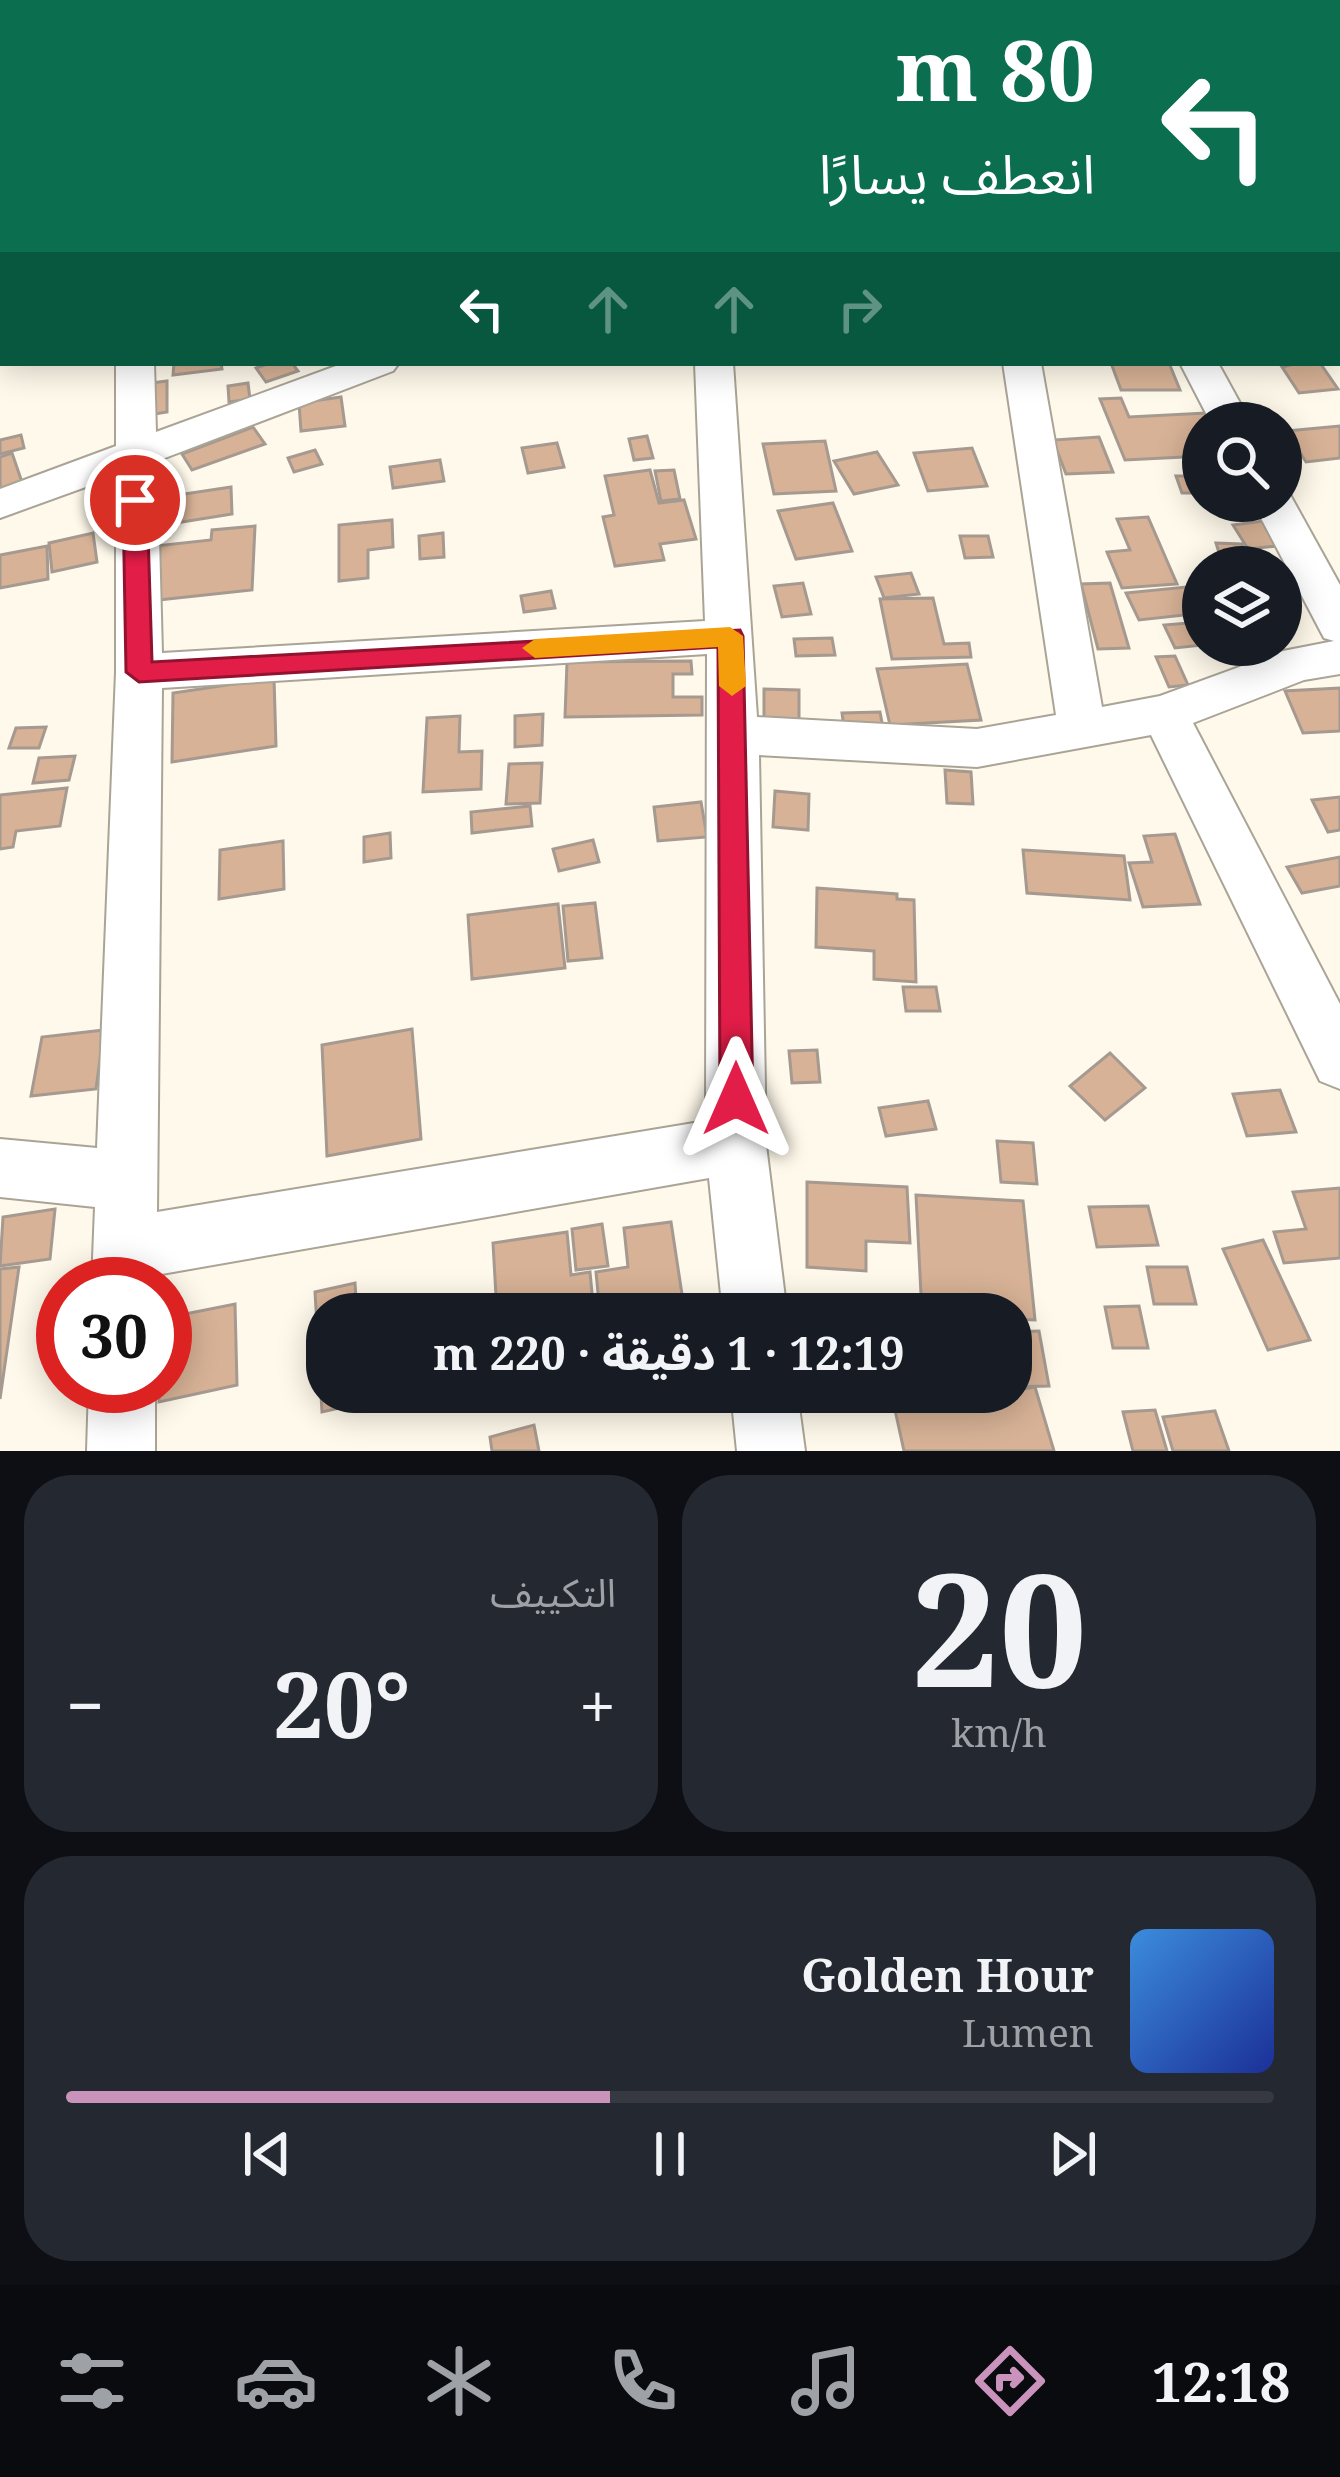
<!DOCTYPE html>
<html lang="ar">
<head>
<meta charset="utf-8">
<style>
	:root { --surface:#171b24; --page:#242831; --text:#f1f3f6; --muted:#9ea1a6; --line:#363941; --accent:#c993bc }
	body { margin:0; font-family:"Noto Serif","Noto Sans Arabic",serif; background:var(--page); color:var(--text); direction:rtl; height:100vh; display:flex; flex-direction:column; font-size:45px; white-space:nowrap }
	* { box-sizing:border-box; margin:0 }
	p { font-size:39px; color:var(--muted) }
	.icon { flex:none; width:66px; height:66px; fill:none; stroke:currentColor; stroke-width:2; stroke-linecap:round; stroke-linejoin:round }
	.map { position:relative; height:1451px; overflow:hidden; direction:ltr }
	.drawer { display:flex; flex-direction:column; gap:24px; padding:24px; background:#0d0f14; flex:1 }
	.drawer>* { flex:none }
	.guide { position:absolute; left:0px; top:0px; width:1341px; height:366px; box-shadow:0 6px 30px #0003; direction:rtl; background:#0b6e4f; color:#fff; overflow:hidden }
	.buttons { position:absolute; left:1182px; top:402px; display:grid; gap:24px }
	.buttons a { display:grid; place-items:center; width:120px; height:120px; border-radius:50%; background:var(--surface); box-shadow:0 6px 30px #0003; font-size:60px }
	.speed { position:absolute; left:36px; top:1257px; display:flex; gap:24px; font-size:60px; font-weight:700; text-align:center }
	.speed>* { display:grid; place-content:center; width:156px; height:156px; border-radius:50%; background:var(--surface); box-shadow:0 6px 30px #0003; line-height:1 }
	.speed .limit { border:18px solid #d22; background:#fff; color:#111 }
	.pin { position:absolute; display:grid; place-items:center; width:102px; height:102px; color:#fff; margin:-51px; border:6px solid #fff; border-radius:50%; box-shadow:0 3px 12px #0007 }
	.me { position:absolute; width:132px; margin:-66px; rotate:0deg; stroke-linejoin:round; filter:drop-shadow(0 0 9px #0008) }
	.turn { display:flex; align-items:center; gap:42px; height:252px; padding:0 48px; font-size:54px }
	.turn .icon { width:156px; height:156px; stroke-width:2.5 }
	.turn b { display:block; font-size:84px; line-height:102px }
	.lanes { display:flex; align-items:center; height:114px; padding:0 48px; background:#0003; justify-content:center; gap:60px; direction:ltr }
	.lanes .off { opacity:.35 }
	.big { font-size:90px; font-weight:700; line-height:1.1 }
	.drawer .widget { flex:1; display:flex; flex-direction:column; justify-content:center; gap:18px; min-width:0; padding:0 42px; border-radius:48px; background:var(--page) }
	.drawer .dial { align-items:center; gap:0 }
	.dial b { font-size:156px; line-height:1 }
	.song { display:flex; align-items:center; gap:36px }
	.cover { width:144px; height:144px; border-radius:18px; background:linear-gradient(135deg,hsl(210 70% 55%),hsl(230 70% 35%)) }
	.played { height:12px; border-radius:6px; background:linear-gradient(90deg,var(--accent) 45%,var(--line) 45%) }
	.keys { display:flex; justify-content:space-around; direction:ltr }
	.heat { display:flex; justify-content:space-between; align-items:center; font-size:66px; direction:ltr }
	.drawer .tiles { flex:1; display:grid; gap:24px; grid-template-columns:1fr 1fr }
	.widget:last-child { grid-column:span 2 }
	.trip { position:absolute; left:306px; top:1293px; width:726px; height:120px; border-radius:48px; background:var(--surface); box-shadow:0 6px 30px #0003; font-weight:700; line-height:120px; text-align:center; direction:rtl }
	.tabs { display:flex; height:192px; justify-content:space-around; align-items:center; background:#090b0e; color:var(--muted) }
	.tabs .icon { width:84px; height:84px }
	.tabs .current { color:var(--accent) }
	.tabs b { font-size:54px; color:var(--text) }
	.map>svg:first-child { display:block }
</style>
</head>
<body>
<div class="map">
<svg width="1340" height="1451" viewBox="0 0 1340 1451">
	<rect width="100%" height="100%" fill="#fef9ea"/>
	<g fill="#d7b296" stroke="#a69990" stroke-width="3">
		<polygon points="174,363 221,363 222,369 173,375"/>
		<polygon points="270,363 292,363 298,371 266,382 256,368"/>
		<polygon points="1111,363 1169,363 1180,390 1121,390"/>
		<polygon points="1298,363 1320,363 1338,389 1299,393 1282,367"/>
		<polygon points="167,381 167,412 142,416 143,384"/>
		<polygon points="248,383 250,399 229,402 228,386"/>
		<polygon points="341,397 345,426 301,431 299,403"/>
		<polygon points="1121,398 1129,417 1206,413 1210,423 1203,423 1203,456 1125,460 1100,399"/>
		<polygon points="1340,426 1340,458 1306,462 1286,431"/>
		<polygon points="253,427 265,444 192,470 182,454"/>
		<polygon points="21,435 24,448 0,454 0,440"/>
		<polygon points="647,436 653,458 634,460 629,439"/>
		<polygon points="1099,437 1113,472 1066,474 1053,440"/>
		<polygon points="825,441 836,491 774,494 763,444"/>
		<polygon points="557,443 564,467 528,473 522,448"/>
		<polygon points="972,448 987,486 928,491 914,453"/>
		<polygon points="315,450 322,464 294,472 288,458"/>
		<polygon points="877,452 898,485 854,494 834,461"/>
		<polygon points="12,453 24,488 0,496 0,457"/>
		<polygon points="440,460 444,481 393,488 390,467"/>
		<polygon points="650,470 659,503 684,500 696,539 660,544 664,560 615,566 603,517 614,515 605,476"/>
		<polygon points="674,470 680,499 661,501 655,471"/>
		<polygon points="1176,476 1203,476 1203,493 1182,493"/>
		<polygon points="231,487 232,514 151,527 151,499"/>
		<polygon points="833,503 852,551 796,559 778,511"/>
		<polygon points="1148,517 1177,584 1122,588 1107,552 1130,550 1117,519"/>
		<polygon points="392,520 393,547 368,550 368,578 339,581 339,525"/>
		<polygon points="1263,521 1278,546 1248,549 1233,525"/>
		<polygon points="255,526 252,590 149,601 155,546 211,540 212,530"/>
		<polygon points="93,533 97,562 52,572 49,543"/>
		<polygon points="443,533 444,557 420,559 419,536"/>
		<polygon points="960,536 988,536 993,557 965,558"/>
		<polygon points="1216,543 1242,544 1247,560 1221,559"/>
		<polygon points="47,546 48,579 0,588 0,555"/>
		<polygon points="911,573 919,594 884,598 876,577"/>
		<polygon points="803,583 811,614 782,617 774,586"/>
		<polygon points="1110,583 1129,648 1098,649 1081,584"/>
		<polygon points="1196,586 1203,613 1139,620 1126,593"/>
		<polygon points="551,591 555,608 524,612 521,596"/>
		<polygon points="933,598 944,644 969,643 971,657 892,659 880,599"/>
		<polygon points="1200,622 1203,645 1175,648 1164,625"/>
		<polygon points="832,638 835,655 796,656 794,639"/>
		<polygon points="1175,656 1188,685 1169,687 1156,657"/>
		<polygon points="691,661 692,674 673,674 673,697 702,697 702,715 565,717 567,662"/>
		<polygon points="967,664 981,720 890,725 877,669"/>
		<polygon points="274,678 276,746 172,762 173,693"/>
		<polygon points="1340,688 1340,731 1303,733 1285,691"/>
		<polygon points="764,689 799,690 799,727 764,725"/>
		<polygon points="880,712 884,733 845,735 842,713"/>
		<polygon points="543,714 542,745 515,747 515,716"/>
		<polygon points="460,716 459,752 482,751 481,789 423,792 427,718"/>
		<polygon points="46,727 39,748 9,748 16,728"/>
		<polygon points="75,756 69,780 33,783 39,758"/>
		<polygon points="542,763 540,803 506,804 509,764"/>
		<polygon points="945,770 971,772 973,804 947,803"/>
		<polygon points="67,788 60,826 16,831 13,847 0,849 0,795"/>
		<polygon points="775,791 809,794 808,830 773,827"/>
		<polygon points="1340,797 1340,830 1328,832 1312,800"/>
		<polygon points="701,802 707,837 658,841 654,807"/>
		<polygon points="530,806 532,826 472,833 471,812"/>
		<polygon points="390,833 391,858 364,862 364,837"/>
		<polygon points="1175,834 1200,904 1143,907 1129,863 1152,862 1144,836"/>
		<polygon points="593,840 599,862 559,871 553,849"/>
		<polygon points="283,841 284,889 219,899 220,850"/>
		<polygon points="1023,850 1124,856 1130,900 1027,893"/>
		<polygon points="1340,857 1340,886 1302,893 1287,867"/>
		<polygon points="817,888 897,894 897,899 914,900 916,982 874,979 874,951 816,947"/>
		<polygon points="595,903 602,958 568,961 563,906"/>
		<polygon points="558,904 565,968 472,979 468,915"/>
		<polygon points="903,987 936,987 940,1011 906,1011"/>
		<polygon points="412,1029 421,1139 327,1156 322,1045"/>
		<polygon points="104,1030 96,1089 31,1096 42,1037"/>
		<polygon points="817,1050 820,1082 792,1083 789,1051"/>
		<polygon points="1110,1053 1145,1088 1105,1120 1070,1086"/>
		<polygon points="1280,1090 1296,1132 1247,1136 1233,1094"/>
		<polygon points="928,1101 936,1129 886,1136 879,1108"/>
		<polygon points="997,1141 1033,1143 1037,1184 1001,1182"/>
		<polygon points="807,1182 907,1187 910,1243 866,1241 866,1271 807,1267"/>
		<polygon points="1340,1188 1340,1258 1284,1263 1274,1232 1306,1229 1293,1192"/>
		<polygon points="916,1195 1023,1201 1035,1320 1011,1319 1011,1314 922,1314"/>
		<polygon points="1148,1206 1158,1245 1097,1247 1089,1207"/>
		<polygon points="55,1209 50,1259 0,1266 3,1217"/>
		<polygon points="671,1222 685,1314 600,1314 596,1272 628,1267 624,1228"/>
		<polygon points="602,1224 608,1266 576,1270 572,1229"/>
		<polygon points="567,1232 571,1275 590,1272 594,1314 497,1314 493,1243"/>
		<polygon points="1263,1240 1310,1340 1268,1350 1223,1249"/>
		<polygon points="19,1267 0,1399 0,1269"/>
		<polygon points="1147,1267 1187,1267 1196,1304 1154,1304"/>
		<polygon points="355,1283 357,1313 428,1297 430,1314 327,1314 327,1392 411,1392 322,1412 315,1292"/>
		<polygon points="235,1304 237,1385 159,1402 159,1386 165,1386 165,1318"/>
		<polygon points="1139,1306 1148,1348 1113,1348 1105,1307"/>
		<polygon points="1039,1331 1049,1386 1011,1387 1011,1332"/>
		<polygon points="1035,1387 1054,1451 904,1451 895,1410"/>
		<polygon points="1155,1410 1167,1451 1133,1451 1123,1412"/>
		<polygon points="1215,1411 1229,1451 1173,1451 1163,1417"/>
		<polygon points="534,1425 539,1451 492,1451 490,1437"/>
	</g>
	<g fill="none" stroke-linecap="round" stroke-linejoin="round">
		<defs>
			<g id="minor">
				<polygon points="243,0 271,0 242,3"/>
				<polygon points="499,0 527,0 498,3"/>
				<rect x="664" y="0" width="28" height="3"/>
				<rect x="882" y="0" width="28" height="3"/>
				<rect x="0" y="33" width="3" height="18"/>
				<polygon points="3,83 3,105 0,106 0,84"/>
				<rect x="1338" y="157" width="2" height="20"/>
				<polygon points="3,187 3,209 0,210 0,188"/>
				<polygon points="0,257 3,258 3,280 0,279"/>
				<rect x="1338" y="286" width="2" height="22"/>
				<path d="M 116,363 L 154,363 L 156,432 L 344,363 L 399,363 L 393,371 L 157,461 L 162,653 L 705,621 L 695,363 L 733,363 L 757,717 L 977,729 L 1056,715 L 1003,363 L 1041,363 L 1102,707 L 1160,696 L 1283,651 L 1334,641 L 1324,638 L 1252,501 L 1281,501 L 1281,489 L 1288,491 L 1340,585 L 1340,674 L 1304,680 L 1193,723 L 1340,1004 L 1340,1089 L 1320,1081 L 1151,735 L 977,767 L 759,755 L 766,1145 L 787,1314 L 723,1314 L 709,1178 L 156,1275 L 156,1284 L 92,1284 L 95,1207 L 0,1197 L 0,1139 L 97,1148 L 116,672 L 116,476 L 0,518 L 0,489 L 116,446 ZM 707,654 L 706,1121 L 157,1212 L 162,688 Z"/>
				<polygon points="1180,363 1218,363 1251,423 1211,423"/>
				<polygon points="89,1386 155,1386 155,1451 87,1451"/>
				<polygon points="731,1392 797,1392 805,1451 737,1451"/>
			</g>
		</defs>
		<use href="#minor" stroke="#a9a496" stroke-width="4"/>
		<use href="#minor" fill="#fff" fill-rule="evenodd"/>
	</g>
	<polygon fill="#e11d48" stroke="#92132f" stroke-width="3" points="135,492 147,500 152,662 740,630 743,636 753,1099 748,1110 736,1115 724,1110 720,1099 718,647 139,682 126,672 123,500"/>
	<polygon fill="#f59e0b" points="730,627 743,636 746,686 732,696 719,686 718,647 535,658 522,648 535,639"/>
</svg>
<div class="buttons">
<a><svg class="icon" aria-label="search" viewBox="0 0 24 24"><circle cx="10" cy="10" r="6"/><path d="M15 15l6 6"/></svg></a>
<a><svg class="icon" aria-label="layers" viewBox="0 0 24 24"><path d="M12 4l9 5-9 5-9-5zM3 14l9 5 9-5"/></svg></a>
</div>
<div class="speed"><div class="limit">30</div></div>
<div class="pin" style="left:135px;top:500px;background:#d93025"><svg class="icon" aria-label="arrive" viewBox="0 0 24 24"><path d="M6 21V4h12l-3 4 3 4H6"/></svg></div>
<svg class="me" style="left:736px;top:1099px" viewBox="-20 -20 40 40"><path d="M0-17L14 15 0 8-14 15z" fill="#e11d48" stroke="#fff" stroke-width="4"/></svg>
<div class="trip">12:19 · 1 دقيقة · 220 m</div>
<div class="guide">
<div class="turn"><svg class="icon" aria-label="left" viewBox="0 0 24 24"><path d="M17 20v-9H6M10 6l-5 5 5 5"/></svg><div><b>80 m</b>انعطف يسارًا</div></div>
<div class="lanes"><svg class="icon" aria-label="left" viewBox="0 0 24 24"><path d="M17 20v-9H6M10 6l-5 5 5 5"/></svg><svg class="icon off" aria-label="ahead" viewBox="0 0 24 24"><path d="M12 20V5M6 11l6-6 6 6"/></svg><svg class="icon off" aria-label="ahead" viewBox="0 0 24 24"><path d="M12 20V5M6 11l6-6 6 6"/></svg><svg class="icon off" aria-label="right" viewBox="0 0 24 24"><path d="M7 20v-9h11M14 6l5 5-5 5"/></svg></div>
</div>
</div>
<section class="drawer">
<div class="tiles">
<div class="widget dial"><b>20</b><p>km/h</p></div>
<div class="widget"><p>التكييف</p>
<div class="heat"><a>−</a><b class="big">20°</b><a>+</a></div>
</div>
<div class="widget">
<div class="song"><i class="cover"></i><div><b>Golden Hour</b><p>Lumen</p></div></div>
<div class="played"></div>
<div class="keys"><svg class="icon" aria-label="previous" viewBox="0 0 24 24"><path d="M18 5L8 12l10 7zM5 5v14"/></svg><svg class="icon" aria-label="pause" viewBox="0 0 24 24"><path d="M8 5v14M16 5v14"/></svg><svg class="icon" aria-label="next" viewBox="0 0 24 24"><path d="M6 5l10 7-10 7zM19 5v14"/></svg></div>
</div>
</div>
</section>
<nav class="tabs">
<b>12:18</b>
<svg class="icon current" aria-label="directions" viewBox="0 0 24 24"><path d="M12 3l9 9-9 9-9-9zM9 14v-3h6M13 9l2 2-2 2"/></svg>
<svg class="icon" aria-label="music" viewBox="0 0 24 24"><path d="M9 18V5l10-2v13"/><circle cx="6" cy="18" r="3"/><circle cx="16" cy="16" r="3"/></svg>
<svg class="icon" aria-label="phone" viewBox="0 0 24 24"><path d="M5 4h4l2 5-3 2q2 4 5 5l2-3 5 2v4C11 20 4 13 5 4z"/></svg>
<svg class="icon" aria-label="climate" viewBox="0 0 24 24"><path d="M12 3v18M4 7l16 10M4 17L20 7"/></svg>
<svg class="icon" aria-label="car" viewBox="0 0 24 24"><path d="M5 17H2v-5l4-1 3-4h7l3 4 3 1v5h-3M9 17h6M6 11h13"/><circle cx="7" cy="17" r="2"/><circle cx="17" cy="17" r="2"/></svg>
<svg class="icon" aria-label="filters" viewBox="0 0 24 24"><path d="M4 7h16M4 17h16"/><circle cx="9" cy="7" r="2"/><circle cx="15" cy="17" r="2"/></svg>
</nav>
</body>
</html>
